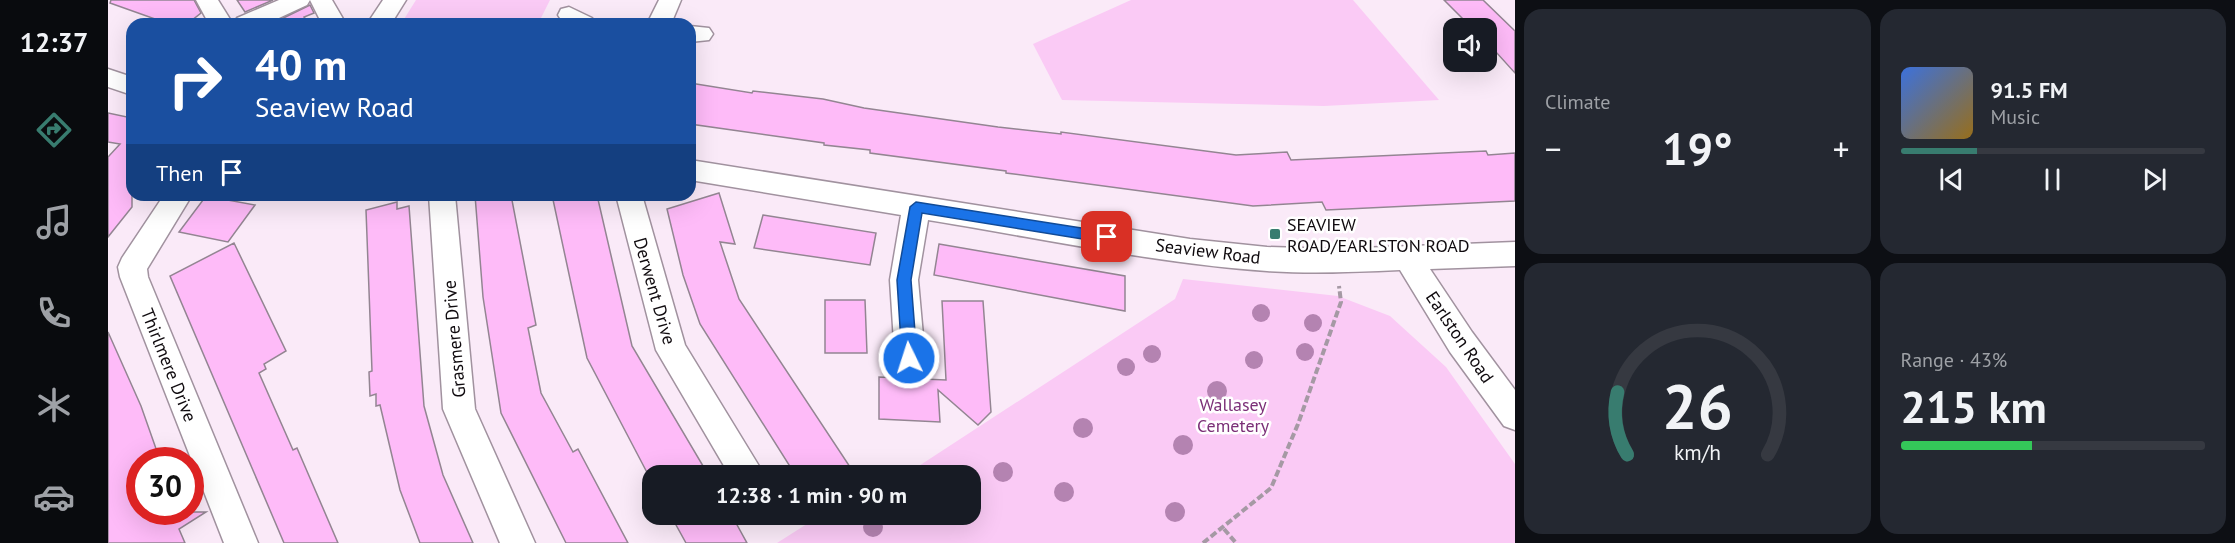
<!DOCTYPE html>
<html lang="en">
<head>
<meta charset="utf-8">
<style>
	:root { --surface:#171b24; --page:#242831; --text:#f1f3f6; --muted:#9ea1a6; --line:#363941; --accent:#387c6f }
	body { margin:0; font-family:"PT Sans",sans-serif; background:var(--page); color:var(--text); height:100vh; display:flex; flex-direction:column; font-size:22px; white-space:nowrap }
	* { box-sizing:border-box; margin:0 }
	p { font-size:20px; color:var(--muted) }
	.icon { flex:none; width:33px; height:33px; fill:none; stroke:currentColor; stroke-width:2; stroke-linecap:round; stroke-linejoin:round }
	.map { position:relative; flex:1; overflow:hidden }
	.panel { display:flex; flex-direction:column; gap:9px; padding:9px; background:#0d0f14; width:720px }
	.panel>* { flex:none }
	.guide { position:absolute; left:18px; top:18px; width:570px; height:183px; border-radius:18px; box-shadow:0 6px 24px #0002; background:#1a4fa0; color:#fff; overflow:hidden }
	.buttons { position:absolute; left:1335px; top:18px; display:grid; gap:12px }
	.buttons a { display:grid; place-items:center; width:54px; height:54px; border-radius:12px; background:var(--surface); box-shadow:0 6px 24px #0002; font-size:30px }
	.speed { position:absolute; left:18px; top:447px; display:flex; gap:12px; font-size:30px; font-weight:700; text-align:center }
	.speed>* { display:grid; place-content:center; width:78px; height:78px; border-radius:50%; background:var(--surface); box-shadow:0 6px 24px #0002; line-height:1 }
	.speed .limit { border:9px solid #d22; background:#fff; color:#111 }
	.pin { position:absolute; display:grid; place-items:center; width:51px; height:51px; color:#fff; margin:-26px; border-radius:12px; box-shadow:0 3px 9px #0006 }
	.me { position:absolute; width:66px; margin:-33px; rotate:356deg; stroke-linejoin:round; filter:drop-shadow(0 0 4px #0008) }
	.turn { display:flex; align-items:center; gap:21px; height:126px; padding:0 30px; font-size:27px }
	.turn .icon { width:78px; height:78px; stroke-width:2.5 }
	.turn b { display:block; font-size:42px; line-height:51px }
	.then { display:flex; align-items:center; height:57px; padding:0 30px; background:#0003; gap:12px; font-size:22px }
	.big { font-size:45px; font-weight:600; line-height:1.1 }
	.panel .tile { flex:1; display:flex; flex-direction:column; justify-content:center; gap:9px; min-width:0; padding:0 21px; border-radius:18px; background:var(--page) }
	.panel .dial { align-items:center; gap:0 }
	.dial svg { height:156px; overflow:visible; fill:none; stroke:var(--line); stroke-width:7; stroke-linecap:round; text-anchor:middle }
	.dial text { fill:var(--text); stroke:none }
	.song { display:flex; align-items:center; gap:18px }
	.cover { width:72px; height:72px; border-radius:9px; background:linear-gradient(135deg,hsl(220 70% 55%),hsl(40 70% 35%)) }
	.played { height:6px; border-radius:3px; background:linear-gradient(90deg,var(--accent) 25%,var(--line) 25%) }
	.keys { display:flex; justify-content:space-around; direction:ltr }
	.heat { display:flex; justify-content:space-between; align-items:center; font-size:33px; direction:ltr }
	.charge { height:9px; border-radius:4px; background:linear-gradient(90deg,#34c759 43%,var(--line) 0) }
	.panel .tiles { flex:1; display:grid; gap:9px; grid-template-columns:repeat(2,1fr) }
	.trip { position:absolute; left:534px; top:465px; width:339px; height:60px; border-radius:18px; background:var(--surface); box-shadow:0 6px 24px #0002; font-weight:600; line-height:60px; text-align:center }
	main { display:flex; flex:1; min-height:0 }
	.tabs { display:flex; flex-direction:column; width:108px; justify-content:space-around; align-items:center; background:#090b0e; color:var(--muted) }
	.tabs .icon { width:42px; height:42px }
	.tabs .selected { color:var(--accent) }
	.tabs b { font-size:27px; color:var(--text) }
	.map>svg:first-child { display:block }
</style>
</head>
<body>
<main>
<nav class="tabs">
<b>12:37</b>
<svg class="icon selected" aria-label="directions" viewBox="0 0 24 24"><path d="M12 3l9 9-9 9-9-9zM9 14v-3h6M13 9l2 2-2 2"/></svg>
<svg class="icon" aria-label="music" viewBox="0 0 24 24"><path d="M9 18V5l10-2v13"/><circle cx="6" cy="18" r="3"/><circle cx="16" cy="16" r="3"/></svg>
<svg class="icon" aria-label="phone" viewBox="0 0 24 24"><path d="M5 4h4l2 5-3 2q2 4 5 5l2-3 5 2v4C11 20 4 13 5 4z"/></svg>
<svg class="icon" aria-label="climate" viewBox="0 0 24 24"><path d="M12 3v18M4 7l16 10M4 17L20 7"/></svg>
<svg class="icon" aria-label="car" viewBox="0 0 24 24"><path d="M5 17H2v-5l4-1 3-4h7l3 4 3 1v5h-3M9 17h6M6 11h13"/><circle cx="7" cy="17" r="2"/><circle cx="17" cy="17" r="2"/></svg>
</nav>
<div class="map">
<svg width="1407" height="543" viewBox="0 0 1407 543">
	<rect width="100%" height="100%" fill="#faeaf8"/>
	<g fill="#facaf5">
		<polygon points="308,0 442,0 430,24 293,24"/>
		<polygon points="1023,0 1245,0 1331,100 1216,106 954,100 925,44"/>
		<polygon points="1075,279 1230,296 1282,316 1338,367 1407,464 1407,543 669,543 713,515 862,514 862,476 797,475 1067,299"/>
	</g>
	<g fill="#febbf8" stroke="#938592" stroke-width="1.5">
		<polygon points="3,0 86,0 93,13 79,24 61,24 2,3"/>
		<polygon points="129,0 165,0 137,12"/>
		<polygon points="1336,0 1375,0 1407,31 1407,73 1378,41 1378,28 1364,28"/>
		<polygon points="202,5 206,13 196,17 201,24 163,24"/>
		<polygon points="582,83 644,93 645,91 715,99 756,108 890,127 953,134 953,132 1128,155 1179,152 1183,160 1378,151 1380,155 1407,153 1407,201 1218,210 1214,202 1145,206 898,173 898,171 762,153 762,150 716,145 716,143 582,124"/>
		<polygon points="0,113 24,118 24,207 0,237 0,157 12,144 0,142"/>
		<polygon points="611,193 627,244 612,242 631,299 748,476 688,476 592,324 575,275 559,209"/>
		<polygon points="367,195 403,195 428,325 420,328 433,393 465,452 470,449 520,543 458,543 393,413 375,297"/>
		<polygon points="444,195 489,195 524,346 601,476 544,476 544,482 479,358"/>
		<polygon points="98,196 147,205 120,242 71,232"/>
		<polygon points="289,202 289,209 301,206 316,406 335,475 365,543 312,543 292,490 272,405 268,406 268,394 262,396 261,372 264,371 258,210"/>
		<polygon points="655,215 768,233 762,265 646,248"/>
		<polygon points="126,243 178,351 156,364 158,369 151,373 185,450 189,448 230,543 176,543 62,276"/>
		<polygon points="831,244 1017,276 1017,311 826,275"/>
		<polygon points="717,300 757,300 759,353 717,353"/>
		<polygon points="834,301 875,301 883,412 870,425 830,390 832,422 771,419 771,377 838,380"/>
		<polygon points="0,332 33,406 52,460 32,460 32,512 98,512 71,529 77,543 0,543"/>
		<polygon points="562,514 623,514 639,543 578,543"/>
	</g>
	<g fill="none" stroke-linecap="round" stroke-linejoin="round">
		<defs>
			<g id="minor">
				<polygon points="88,0 110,0 125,24 101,24"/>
				<polygon points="171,0 224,0 238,24 214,24 202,0 199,5 158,24 125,24 129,18"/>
				<polygon points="275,0 298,0 283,24 259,24"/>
				<polygon points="551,0 573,0 563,24 539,24"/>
				<path d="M 461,7 L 484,18 L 488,24 C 474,24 457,28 450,15 L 453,9 Z"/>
				<polygon points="582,26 601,28 605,34 601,40 582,42"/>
				<polygon points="0,69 24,77 24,95 0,87"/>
				<path d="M 582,160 L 1082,239 L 1159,247 L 1226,249 L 1407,242 L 1407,266 L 1322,269 L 1364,332 L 1407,390 L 1407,430 L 1396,426 L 1342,352 L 1292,270 C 1247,272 1203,274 1159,271 C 1045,263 932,238 820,220 L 810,280 L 817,358 L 813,368 L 802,372 L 791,368 L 787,358 L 782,280 L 793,215 L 582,180 Z"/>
				<polygon points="56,195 84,195 39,269 40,277 150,543 116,543 12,277 10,267 14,258"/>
				<polygon points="321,195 347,195 367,409 427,543 392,543 335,409"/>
				<polygon points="508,195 534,195 577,345 657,476 622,476 548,350"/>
			</g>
		</defs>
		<use href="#minor" stroke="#a1929f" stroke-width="3"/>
		<g stroke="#a599a4" stroke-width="4" stroke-dasharray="7 3" stroke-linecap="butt">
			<polyline points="1116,529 1128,543"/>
			<polyline points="1095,543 1163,488 1190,424 1233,302 1231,286"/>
		</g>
		<use href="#minor" fill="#fff" fill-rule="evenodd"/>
	</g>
	<g fill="#b483b1">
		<circle cx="1153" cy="313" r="9"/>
		<circle cx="1205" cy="323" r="9"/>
		<circle cx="1197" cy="352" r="9"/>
		<circle cx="1044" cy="354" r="9"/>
		<circle cx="1146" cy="360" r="9"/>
		<circle cx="1018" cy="367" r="9"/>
		<circle cx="1109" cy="391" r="10"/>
		<circle cx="975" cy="428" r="10"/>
		<circle cx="1075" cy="445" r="10"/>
		<circle cx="895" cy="472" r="10"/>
		<circle cx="956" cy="492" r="10"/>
		<circle cx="1067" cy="512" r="10"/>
		<circle cx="765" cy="527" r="10"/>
	</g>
	<polygon fill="#1a73e8" stroke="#114b97" stroke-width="1.5" points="808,202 999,232 1006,237 999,243 814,213 803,280 809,358 801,365 794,358 789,280 802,207"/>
	<rect fill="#387c6f" stroke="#fff" stroke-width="2" x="1161" y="228" width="12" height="12" rx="3"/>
	<g text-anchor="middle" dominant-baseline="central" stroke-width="5" stroke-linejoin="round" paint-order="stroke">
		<g font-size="18" fill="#0f0a0e" stroke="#fff" text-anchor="start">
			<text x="1179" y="224">SEAVIEW<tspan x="1179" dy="21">ROAD/EARLSTON ROAD</tspan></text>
		</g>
		<g font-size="18" fill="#0f0a0e" stroke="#fff">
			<text transform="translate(1100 251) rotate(7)">Seaview Road</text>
			<text transform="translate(547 291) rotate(74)">Derwent Drive</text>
			<text transform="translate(1352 337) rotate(56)">Earlston Road</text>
			<text transform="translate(346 339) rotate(-95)">Grasmere Drive</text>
			<text transform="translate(61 365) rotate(68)">Thirlmere Drive</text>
		</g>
		<g font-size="18" fill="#7b2f77" stroke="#fff">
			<text x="1125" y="404">Wallasey<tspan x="1125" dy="21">Cemetery</tspan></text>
		</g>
	</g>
</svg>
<div class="buttons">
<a><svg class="icon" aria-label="sound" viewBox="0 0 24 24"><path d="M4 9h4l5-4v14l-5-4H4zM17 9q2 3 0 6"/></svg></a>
</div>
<div class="speed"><div class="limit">30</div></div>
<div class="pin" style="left:999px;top:237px;background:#d93025"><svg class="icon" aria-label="arrive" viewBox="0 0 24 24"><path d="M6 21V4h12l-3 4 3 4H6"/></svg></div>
<svg class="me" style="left:801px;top:358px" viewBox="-20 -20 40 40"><circle r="17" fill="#1a73e8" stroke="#fff" stroke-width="3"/><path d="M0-11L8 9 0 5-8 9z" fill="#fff"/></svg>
<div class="trip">12:38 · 1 min · 90 m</div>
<div class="guide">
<div class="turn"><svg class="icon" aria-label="right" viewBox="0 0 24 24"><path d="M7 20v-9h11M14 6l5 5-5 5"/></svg><div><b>40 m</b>Seaview Road</div></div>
<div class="then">Then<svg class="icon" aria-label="arrive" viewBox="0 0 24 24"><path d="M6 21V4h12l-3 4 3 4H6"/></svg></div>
</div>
</div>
<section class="panel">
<div class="tiles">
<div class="tile"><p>Climate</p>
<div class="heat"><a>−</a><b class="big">19°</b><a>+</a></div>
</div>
<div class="tile">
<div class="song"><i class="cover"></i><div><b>91.5 FM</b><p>Music</p></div></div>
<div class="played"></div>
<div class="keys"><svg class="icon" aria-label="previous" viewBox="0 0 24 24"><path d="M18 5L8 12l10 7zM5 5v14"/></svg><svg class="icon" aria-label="pause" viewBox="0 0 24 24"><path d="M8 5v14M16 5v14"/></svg><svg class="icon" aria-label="next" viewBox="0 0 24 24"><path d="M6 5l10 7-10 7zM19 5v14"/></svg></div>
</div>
<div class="tile dial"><svg viewBox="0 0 100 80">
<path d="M14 69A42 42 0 1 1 86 69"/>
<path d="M14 69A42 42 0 0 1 9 37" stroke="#387c6f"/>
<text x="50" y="56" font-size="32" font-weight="700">26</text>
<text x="50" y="72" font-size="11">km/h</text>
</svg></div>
<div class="tile"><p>Range · 43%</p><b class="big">215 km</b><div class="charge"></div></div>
</div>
</section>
</main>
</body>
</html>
